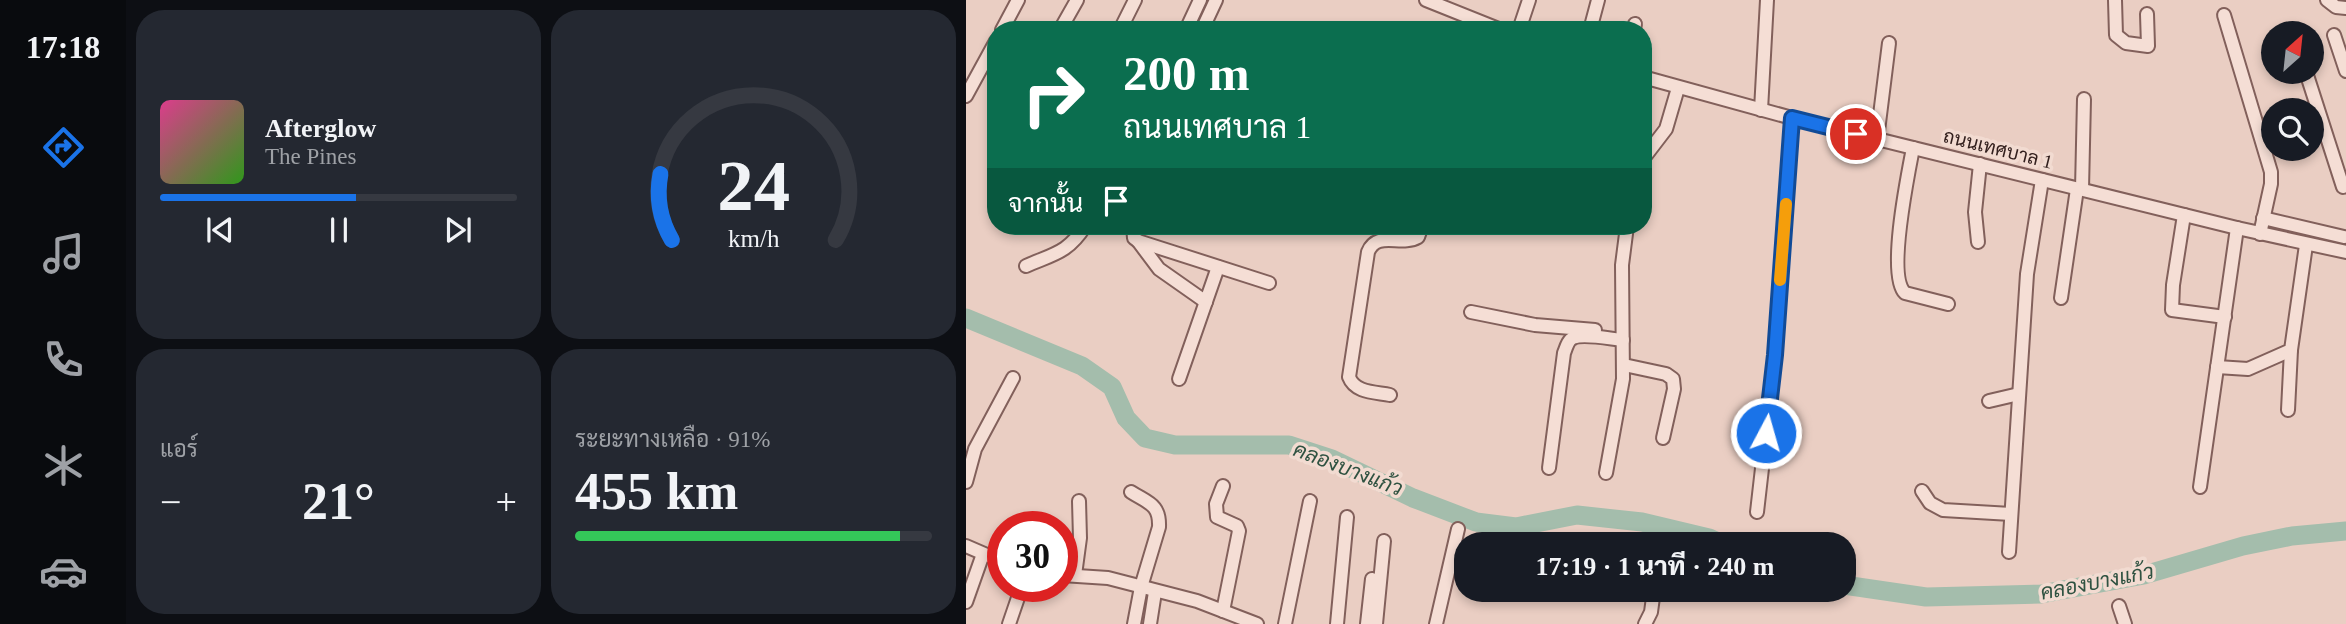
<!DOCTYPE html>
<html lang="th">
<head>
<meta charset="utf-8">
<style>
	:root { --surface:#171b24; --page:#242831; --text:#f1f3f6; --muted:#9ea1a6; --line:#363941; --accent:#1a73e8 }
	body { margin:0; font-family:"Times New Roman",Sarabun,serif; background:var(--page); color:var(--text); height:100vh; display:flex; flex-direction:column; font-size:26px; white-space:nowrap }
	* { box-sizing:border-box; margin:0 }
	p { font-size:23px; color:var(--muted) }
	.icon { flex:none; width:38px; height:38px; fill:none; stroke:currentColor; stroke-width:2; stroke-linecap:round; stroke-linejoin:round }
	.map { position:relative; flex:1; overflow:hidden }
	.drawer { display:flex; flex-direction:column; gap:10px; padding:10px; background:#0d0f14; width:840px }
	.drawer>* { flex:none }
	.guide { position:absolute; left:21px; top:21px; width:665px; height:214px; border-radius:28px; box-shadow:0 4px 10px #0003; background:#0b6e4f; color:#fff; overflow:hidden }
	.needle { width:46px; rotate:27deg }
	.fabs { position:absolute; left:1295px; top:21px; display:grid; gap:14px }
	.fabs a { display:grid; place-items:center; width:63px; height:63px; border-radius:50%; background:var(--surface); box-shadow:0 4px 10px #0003; font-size:35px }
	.speed { position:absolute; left:21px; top:511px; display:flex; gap:14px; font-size:35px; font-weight:700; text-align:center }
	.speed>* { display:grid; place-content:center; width:91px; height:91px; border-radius:50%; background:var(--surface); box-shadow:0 4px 10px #0003; line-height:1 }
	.speed .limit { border:10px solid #d22; background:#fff; color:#111 }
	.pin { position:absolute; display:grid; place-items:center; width:60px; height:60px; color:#fff; margin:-30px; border:4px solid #fff; border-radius:50%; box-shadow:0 2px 7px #0007 }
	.me { position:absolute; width:77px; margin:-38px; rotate:6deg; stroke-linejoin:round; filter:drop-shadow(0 0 5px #0008) }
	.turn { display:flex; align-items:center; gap:24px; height:147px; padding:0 21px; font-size:32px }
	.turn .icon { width:91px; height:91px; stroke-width:2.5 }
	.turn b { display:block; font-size:49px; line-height:60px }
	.then { display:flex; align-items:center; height:66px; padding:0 21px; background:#0003; gap:14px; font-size:26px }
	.big { font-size:52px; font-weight:800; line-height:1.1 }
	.drawer .tile { flex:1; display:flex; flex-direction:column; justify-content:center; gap:10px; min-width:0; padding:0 24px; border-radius:28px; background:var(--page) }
	.drawer .dial { align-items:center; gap:0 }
	.dial svg { height:182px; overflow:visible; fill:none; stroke:var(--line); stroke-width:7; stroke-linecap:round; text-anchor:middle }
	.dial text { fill:var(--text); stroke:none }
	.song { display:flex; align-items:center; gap:21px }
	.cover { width:84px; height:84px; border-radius:10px; background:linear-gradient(135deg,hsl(330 70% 55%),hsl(110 70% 35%)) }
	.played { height:7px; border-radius:4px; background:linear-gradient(90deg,var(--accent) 55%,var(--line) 55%) }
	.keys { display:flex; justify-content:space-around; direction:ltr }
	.heat { display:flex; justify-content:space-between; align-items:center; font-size:38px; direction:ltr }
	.charge { height:10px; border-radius:5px; background:linear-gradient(90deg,#34c759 91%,var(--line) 0) }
	.drawer .tiles { flex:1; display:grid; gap:10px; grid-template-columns:repeat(2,1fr) }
	.trip { position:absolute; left:488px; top:532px; width:402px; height:70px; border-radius:28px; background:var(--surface); box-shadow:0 4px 10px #0003; font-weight:800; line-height:70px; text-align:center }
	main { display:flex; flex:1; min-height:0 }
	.tabs { display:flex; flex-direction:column; width:126px; justify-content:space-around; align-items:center; background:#090b0e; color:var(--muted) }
	.tabs .icon { width:49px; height:49px }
	.tabs .selected { color:var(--accent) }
	.tabs b { font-size:32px; color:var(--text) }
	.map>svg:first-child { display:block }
</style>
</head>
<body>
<main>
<nav class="tabs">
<b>17:18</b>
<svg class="icon selected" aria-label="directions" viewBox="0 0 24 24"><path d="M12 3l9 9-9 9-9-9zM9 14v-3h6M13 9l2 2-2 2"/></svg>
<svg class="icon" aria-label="music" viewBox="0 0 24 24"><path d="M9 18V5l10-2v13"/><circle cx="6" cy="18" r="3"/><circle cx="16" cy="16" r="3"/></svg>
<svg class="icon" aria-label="phone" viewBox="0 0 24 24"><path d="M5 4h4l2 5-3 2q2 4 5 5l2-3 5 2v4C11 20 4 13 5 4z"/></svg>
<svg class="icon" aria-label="climate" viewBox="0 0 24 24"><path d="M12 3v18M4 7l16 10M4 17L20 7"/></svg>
<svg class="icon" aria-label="car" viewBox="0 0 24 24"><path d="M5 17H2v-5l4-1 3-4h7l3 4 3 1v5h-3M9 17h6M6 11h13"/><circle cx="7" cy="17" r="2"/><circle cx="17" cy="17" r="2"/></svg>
</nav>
<section class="drawer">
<div class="tiles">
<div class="tile">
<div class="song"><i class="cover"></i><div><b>Afterglow</b><p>The Pines</p></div></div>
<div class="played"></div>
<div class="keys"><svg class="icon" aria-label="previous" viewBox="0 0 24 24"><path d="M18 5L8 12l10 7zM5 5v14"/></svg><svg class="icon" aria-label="pause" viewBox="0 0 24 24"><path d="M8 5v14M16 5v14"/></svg><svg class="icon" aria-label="next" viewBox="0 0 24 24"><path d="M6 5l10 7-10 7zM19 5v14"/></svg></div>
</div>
<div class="tile dial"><svg viewBox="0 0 100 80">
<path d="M14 69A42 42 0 1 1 86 69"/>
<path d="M14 69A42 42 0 0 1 9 40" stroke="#1a73e8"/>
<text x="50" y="56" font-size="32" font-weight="700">24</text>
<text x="50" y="72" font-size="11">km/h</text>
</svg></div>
<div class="tile"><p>แอร์</p>
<div class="heat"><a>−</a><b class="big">21°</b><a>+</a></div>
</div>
<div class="tile"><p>ระยะทางเหลือ · 91%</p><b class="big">455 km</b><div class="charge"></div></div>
</div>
</section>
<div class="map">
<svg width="1380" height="624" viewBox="0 0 1380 624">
	<rect width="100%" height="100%" fill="#eacec3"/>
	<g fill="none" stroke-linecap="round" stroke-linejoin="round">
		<g stroke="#a4bdac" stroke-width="19">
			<polyline points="0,318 116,366 146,387 160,418 179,438 209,445 323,445 366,459 447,498 510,522 550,527 611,515 676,522 743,538 756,544"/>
			<polyline points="878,585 960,597 1075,594 1178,575 1277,546 1326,536 1380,531"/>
		</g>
		<defs>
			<g id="minor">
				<polyline points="460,0 535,30"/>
				<polyline points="1149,0 1150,35 1160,43 1182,46 1181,14"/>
				<polyline points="1361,0 1370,7 1380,8"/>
				<polyline points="1258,15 1305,172 1305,184 1294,234"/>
				<polyline points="36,30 52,0"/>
				<polyline points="94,30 111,0"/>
				<polyline points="154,30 169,0"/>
				<polyline points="220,30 234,0"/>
				<polyline points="236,30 250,0"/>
				<polyline points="553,30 563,0"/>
				<polyline points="624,30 632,0"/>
				<polyline points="668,30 669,24"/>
				<polyline points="1368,35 1380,71"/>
				<polyline points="1340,72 1377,187"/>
				<polyline points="677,77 826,118 1271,228 1380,252"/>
				<polyline points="0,96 30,41"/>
				<polyline points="795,110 801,0"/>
				<polyline points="911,139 923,43"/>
				<path d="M 947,148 C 942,174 921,276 939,293 L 982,304"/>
				<polyline points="677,159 700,129 712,88"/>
				<polyline points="1116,189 1118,99"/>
				<polyline points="1218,215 1207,285 1206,310 1259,317"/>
				<polyline points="1297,218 1378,237"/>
				<polyline points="167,226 168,238 172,241 303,283"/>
				<polyline points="172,241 193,269 240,302"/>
				<polyline points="1012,242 1009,212 1014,164"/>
				<path d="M 60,266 C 87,254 102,253 119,226"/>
				<polyline points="1095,298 1111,189"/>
				<polyline points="505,312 569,325 629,330"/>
				<polyline points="658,365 700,374 707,379 708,389 697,438"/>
				<polyline points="1251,367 1282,369 1325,350 1340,245"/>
				<polyline points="213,379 252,267"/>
				<path d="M 424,395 C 409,392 389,393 383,377 L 402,252 C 411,230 435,247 452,237 L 456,226"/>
				<polyline points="1023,401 1053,394"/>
				<polyline points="1322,410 1325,350"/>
				<path d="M 583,468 L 598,353 C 600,348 602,340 607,338 C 617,333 645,339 657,340"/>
				<polyline points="640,473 657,379 656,265 661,226"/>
				<polyline points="0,482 9,449 47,378"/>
				<polyline points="257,486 250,504 251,517 271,526 273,531 257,611"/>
				<polyline points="1234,487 1271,228"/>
				<polyline points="956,491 964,503 977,510 1045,514"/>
				<path d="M 165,492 C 182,503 194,504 193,527 L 175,587 L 168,624"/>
				<polyline points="791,512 809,355 826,118"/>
				<polyline points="0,546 37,562"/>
				<polyline points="1043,552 1061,274 1076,180"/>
				<polyline points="96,575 142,578 231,601 291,624"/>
				<polyline points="109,575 114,538 113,501"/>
				<polyline points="0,602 17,554"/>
				<polyline points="1153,606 1159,624"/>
				<polyline points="43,624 56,586"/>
				<polyline points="184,624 189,592"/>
				<polyline points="319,624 344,501"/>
				<polyline points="371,624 381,517"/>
				<polyline points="401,624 406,579"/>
				<polyline points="410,624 418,541"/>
				<polyline points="470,624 492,529"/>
				<polyline points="679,624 685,612 688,590"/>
			</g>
		</defs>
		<use href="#minor" stroke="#82605b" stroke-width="16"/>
		<use href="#minor" stroke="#f5ded5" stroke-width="12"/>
	</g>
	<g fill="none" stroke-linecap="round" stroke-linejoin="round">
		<defs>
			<polyline id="route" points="800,433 809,355 826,118 890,134"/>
		</defs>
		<use href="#route" stroke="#114b97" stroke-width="18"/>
		<use href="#route" stroke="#1a73e8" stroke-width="12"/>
		<polyline stroke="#f59e0b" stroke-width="12" points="814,280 820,204"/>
	</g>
	<g text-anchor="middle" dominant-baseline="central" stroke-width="7" stroke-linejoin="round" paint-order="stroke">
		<g font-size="19" fill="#33201e" stroke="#f2dbd1">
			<text transform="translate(1032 149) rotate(14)">ถนนเทศบาล 1</text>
		</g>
		<g font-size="21" font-style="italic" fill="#2f5241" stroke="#f2dbd1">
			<text transform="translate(382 469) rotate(21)">คลองบางแก้ว</text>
			<text transform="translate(1131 582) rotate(-11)">คลองบางแก้ว</text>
		</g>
	</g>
</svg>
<div class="fabs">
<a><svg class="needle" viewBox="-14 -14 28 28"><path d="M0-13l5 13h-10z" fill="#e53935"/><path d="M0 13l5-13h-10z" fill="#9ea1a6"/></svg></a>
<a><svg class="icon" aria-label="search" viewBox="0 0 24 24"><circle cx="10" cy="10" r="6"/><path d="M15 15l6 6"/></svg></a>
</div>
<div class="speed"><div class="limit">30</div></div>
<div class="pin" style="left:890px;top:134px;background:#d93025"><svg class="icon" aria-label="arrive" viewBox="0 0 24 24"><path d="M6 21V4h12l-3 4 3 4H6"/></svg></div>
<svg class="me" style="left:800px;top:433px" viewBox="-20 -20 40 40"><circle r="17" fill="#1a73e8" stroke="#fff" stroke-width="3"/><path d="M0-11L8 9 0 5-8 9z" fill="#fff"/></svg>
<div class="trip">17:19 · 1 นาที · 240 m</div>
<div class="guide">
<div class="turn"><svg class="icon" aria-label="right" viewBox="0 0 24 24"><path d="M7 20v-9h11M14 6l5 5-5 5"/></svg><div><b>200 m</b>ถนนเทศบาล 1</div></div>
<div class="then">จากนั้น<svg class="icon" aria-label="arrive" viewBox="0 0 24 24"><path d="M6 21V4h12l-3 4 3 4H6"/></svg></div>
</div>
</div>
</main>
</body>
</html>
